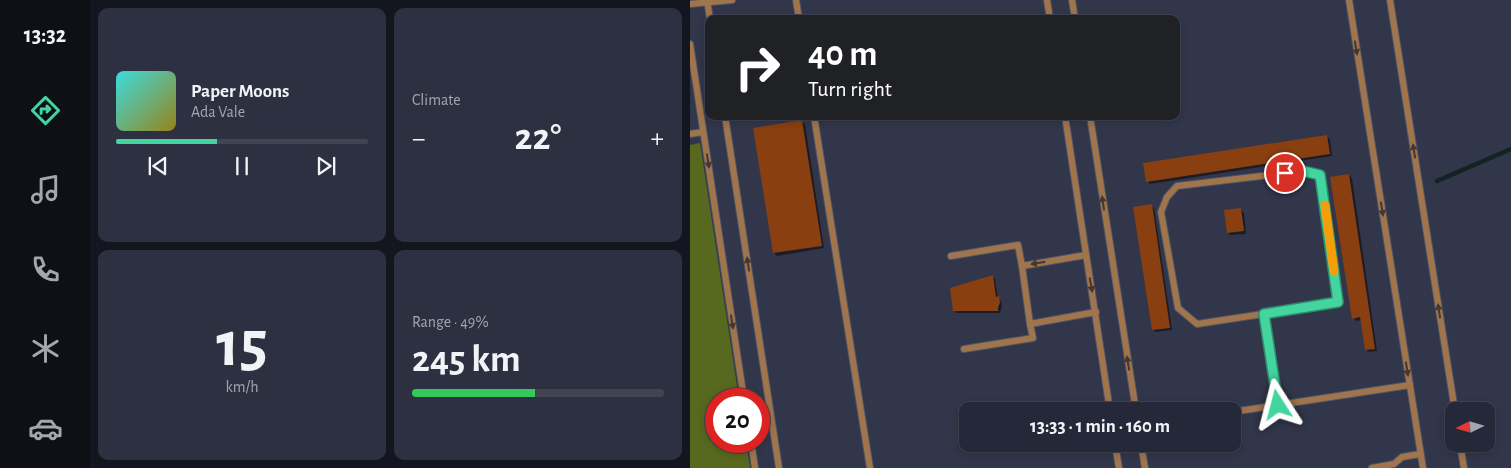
<!DOCTYPE html>
<html lang="en">
<head>
<meta charset="utf-8">
<style>
	:root { --surface:#252838; --page:#2d3040; --text:#f1f3f6; --muted:#a3a6ae; --line:#424453; --accent:#43d4a0 }
	body { margin:0; font-family:"Alegreya Sans",sans-serif; background:var(--page); color:var(--text); height:100vh; display:flex; flex-direction:column; font-size:19px; white-space:nowrap }
	* { box-sizing:border-box; margin:0 }
	p { font-size:16px; color:var(--muted) }
	.icon { flex:none; width:28px; height:28px; fill:none; stroke:currentColor; stroke-width:2; stroke-linecap:round; stroke-linejoin:round }
	.map { position:relative; flex:1; overflow:hidden }
	.panel { display:flex; flex-direction:column; gap:8px; padding:8px; background:#14161f; width:600px }
	.panel>* { flex:none }
	.banner { position:absolute; left:15px; top:15px; width:475px; height:105px; border-radius:10px; box-shadow:0 2px 8px #0003,0 0 0 1px var(--line); background:#202124; color:#fff; overflow:hidden }
	.needle { width:32px; rotate:265deg }
	.fabs { position:absolute; left:755px; top:402px; display:grid; gap:10px }
	.fabs a { display:grid; place-items:center; width:50px; height:50px; border-radius:10px; background:var(--surface); box-shadow:0 2px 8px #0003,0 0 0 1px var(--line); font-size:25px }
	.speed { position:absolute; left:15px; top:388px; display:flex; gap:10px; font-size:25px; font-weight:700; text-align:center }
	.speed>* { display:grid; place-content:center; width:65px; height:65px; border-radius:50%; background:var(--surface); box-shadow:0 2px 8px #0003,0 0 0 1px var(--line); line-height:1 }
	.speed .limit { border:8px solid #d22; background:#fff; color:#111 }
	.pin { position:absolute; display:grid; place-items:center; width:42px; height:42px; color:#fff; margin:-21px; border:2px solid #fff; border-radius:50%; box-shadow:0 1px 5px #0007 }
	.me { position:absolute; width:55px; margin:-28px; rotate:351deg; stroke-linejoin:round; filter:drop-shadow(0 0 4px #0008) }
	.turn { display:flex; align-items:center; gap:18px; height:105px; padding:0 20px; font-size:22px }
	.turn .icon { width:65px; height:65px; stroke-width:2.5 }
	.turn b { display:block; font-size:35px; line-height:42px }
	.big { font-size:38px; font-weight:700; line-height:1.1 }
	.panel .card { flex:1; display:flex; flex-direction:column; justify-content:center; gap:8px; min-width:0; padding:0 18px; border-radius:10px; background:var(--page) }
	.panel .dial { align-items:center; gap:0 }
	.dial b { font-size:65px; line-height:1 }
	.song { display:flex; align-items:center; gap:15px }
	.cover { width:60px; height:60px; border-radius:8px; background:linear-gradient(135deg,hsl(180 70% 55%),hsl(50 70% 35%)) }
	.played { height:5px; border-radius:2px; background:linear-gradient(90deg,var(--accent) 40%,var(--line) 40%) }
	.keys { display:flex; justify-content:space-around; direction:ltr }
	.heat { display:flex; justify-content:space-between; align-items:center; font-size:28px; direction:ltr }
	.charge { height:8px; border-radius:4px; background:linear-gradient(90deg,#34c759 49%,var(--line) 0) }
	.panel .tiles { flex:1; display:grid; gap:8px; grid-template-columns:repeat(2,1fr) }
	.trip { position:absolute; left:269px; top:402px; width:282px; height:50px; border-radius:10px; background:var(--surface); box-shadow:0 2px 8px #0003,0 0 0 1px var(--line); font-weight:700; line-height:50px; text-align:center }
	main { display:flex; flex:1; min-height:0 }
	.menu { display:flex; flex-direction:column; width:90px; justify-content:space-around; align-items:center; background:#0f1016; color:var(--muted) }
	.menu .icon { width:35px; height:35px }
	.menu .on { color:var(--accent) }
	.menu b { font-size:22px; color:var(--text) }
	.map>svg:first-child { display:block }
</style>
</head>
<body>
<main>
<nav class="menu">
<b>13:32</b>
<svg class="icon on" aria-label="directions" viewBox="0 0 24 24"><path d="M12 3l9 9-9 9-9-9zM9 14v-3h6M13 9l2 2-2 2"/></svg>
<svg class="icon" aria-label="music" viewBox="0 0 24 24"><path d="M9 18V5l10-2v13"/><circle cx="6" cy="18" r="3"/><circle cx="16" cy="16" r="3"/></svg>
<svg class="icon" aria-label="phone" viewBox="0 0 24 24"><path d="M5 4h4l2 5-3 2q2 4 5 5l2-3 5 2v4C11 20 4 13 5 4z"/></svg>
<svg class="icon" aria-label="climate" viewBox="0 0 24 24"><path d="M12 3v18M4 7l16 10M4 17L20 7"/></svg>
<svg class="icon" aria-label="car" viewBox="0 0 24 24"><path d="M5 17H2v-5l4-1 3-4h7l3 4 3 1v5h-3M9 17h6M6 11h13"/><circle cx="7" cy="17" r="2"/><circle cx="17" cy="17" r="2"/></svg>
</nav>
<section class="panel">
<div class="tiles">
<div class="card">
<div class="song"><i class="cover"></i><div><b>Paper Moons</b><p>Ada Vale</p></div></div>
<div class="played"></div>
<div class="keys"><svg class="icon" aria-label="previous" viewBox="0 0 24 24"><path d="M18 5L8 12l10 7zM5 5v14"/></svg><svg class="icon" aria-label="pause" viewBox="0 0 24 24"><path d="M8 5v14M16 5v14"/></svg><svg class="icon" aria-label="next" viewBox="0 0 24 24"><path d="M6 5l10 7-10 7zM19 5v14"/></svg></div>
</div>
<div class="card"><p>Climate</p>
<div class="heat"><a>−</a><b class="big">22°</b><a>+</a></div>
</div>
<div class="card dial"><b>15</b><p>km/h</p></div>
<div class="card"><p>Range · 49%</p><b class="big">245 km</b><div class="charge"></div></div>
</div>
</section>
<div class="map">
<svg width="821" height="468" viewBox="0 0 821 468">
	<rect width="100%" height="100%" fill="#31364a"/>
	<polygon fill="#57691e" points="10,143 49,399 26,399 26,441 56,441 60,468 0,468 0,145"/>
	<g fill="#0007">
		<polygon points="253,15 256,19 250,19 249,16"/>
		<polygon points="112,122 115,124 134,248 87,256 84,253"/>
		<polygon points="637,137 640,139 642,156 460,184 457,181"/>
		<polygon points="659,175 662,178 687,351 679,352 676,349 672,320 666,321 664,318"/>
		<polygon points="461,206 464,208 482,330 466,332 463,330"/>
		<polygon points="551,210 554,213 556,234 540,235 538,233"/>
		<polygon points="302,276 305,279 308,298 311,301 312,306 310,313 267,313 264,310"/>
	</g>
	<g fill="none" stroke-linecap="round" stroke-linejoin="round">
		<polyline stroke="#122324" stroke-width="4.5" points="747,181 821,149"/>
	</g>
	<g fill="#893f0f">
		<polygon points="112,120 132,246 83,253 63,128"/>
		<polygon points="637,135 640,154 456,182 453,163"/>
		<polygon points="659,174 685,349 675,350 670,317 662,319 640,177"/>
		<polygon points="462,204 480,328 462,330 443,207"/>
		<polygon points="551,208 554,231 537,233 534,210"/>
		<polygon points="303,275 306,297 309,296 310,303 308,307 308,311 263,311 260,288"/>
	</g>
	<g fill="none" stroke-linecap="round" stroke-linejoin="round">
		<defs>
			<g id="lane">
				<polyline points="17,0 20,19"/>
				<polyline points="106,0 109,19"/>
				<polyline points="357,0 360,19"/>
				<polyline points="382,0 385,19"/>
				<polyline points="659,0 733,468"/>
				<polyline points="700,0 765,411"/>
				<polyline points="0,4 42,0"/>
				<polyline points="0,44 54,399"/>
				<polyline points="35,116 89,468"/>
				<polyline points="124,116 180,468"/>
				<polyline points="375,116 420,411"/>
				<polyline points="400,116 446,411"/>
				<polyline points="0,134 13,132"/>
				<polyline points="396,255 332,266 340,324 406,312"/>
				<polyline points="261,256 328,245 332,266"/>
				<polyline points="573,314 507,324 488,308 471,212 477,197 487,186 613,171 630,175 648,302 573,314 588,405"/>
				<polyline points="274,349 343,338 340,324"/>
				<polyline points="542,412 720,385"/>
				<polyline points="61,441 65,468"/>
				<polyline points="425,444 429,468"/>
				<polyline points="451,444 455,468"/>
				<polyline points="770,444 774,468"/>
				<polyline points="682,468 704,464 712,457 730,454"/>
			</g>
		</defs>
		<use href="#lane" stroke="#505467" stroke-width="8"/>
		<use href="#lane" stroke="#a1754c" stroke-width="6"/>
	</g>
	<defs><path id="oneway-solid" d="M-6-.8H1V-3.2L6.5 0L1 3.2V.8H-6Z" transform="scale(1.25)"/></defs>
	<g fill="#433832">
		<use href="#oneway-solid" transform="translate(666 48) rotate(81)"/>
		<use href="#oneway-solid" transform="translate(724 151) rotate(-99)"/>
		<use href="#oneway-solid" transform="translate(18 161) rotate(81)"/>
		<use href="#oneway-solid" transform="translate(413 203) rotate(-99)"/>
		<use href="#oneway-solid" transform="translate(692 209) rotate(81)"/>
		<use href="#oneway-solid" transform="translate(348 263) rotate(171)"/>
		<use href="#oneway-solid" transform="translate(58 264) rotate(-99)"/>
		<use href="#oneway-solid" transform="translate(401 285) rotate(80)"/>
		<use href="#oneway-solid" transform="translate(749 311) rotate(-99)"/>
		<use href="#oneway-solid" transform="translate(42 322) rotate(81)"/>
		<use href="#oneway-solid" transform="translate(438 363) rotate(-99)"/>
		<use href="#oneway-solid" transform="translate(717 369) rotate(81)"/>
	</g>
	<g fill="none" stroke-linecap="round" stroke-linejoin="round">
		<defs>
			<polyline id="route" points="588,405 574,314 648,302 630,175 613,171 595,173"/>
		</defs>
		<use href="#route" stroke="#2c8a68" stroke-width="12"/>
		<use href="#route" stroke="#43d4a0" stroke-width="9"/>
		<polyline stroke="#f59e0b" stroke-width="9" points="635,205 644,271"/>
	</g>
</svg>
<div class="fabs">
<a><svg class="needle" viewBox="-14 -14 28 28"><path d="M0-13l5 13h-10z" fill="#e53935"/><path d="M0 13l5-13h-10z" fill="#a3a6ae"/></svg></a>
</div>
<div class="speed"><div class="limit">20</div></div>
<div class="pin" style="left:595px;top:173px;background:#d93025"><svg class="icon" aria-label="arrive" viewBox="0 0 24 24"><path d="M6 21V4h12l-3 4 3 4H6"/></svg></div>
<svg class="me" style="left:588px;top:405px" viewBox="-20 -20 40 40"><path d="M0-17L14 15 0 8-14 15z" fill="#43d4a0" stroke="#fff" stroke-width="4"/></svg>
<div class="trip">13:33 · 1 min · 160 m</div>
<div class="banner">
<div class="turn"><svg class="icon" aria-label="right" viewBox="0 0 24 24"><path d="M7 20v-9h11M14 6l5 5-5 5"/></svg><div><b>40 m</b>Turn right</div></div>
</div>
</div>
</main>
</body>
</html>
